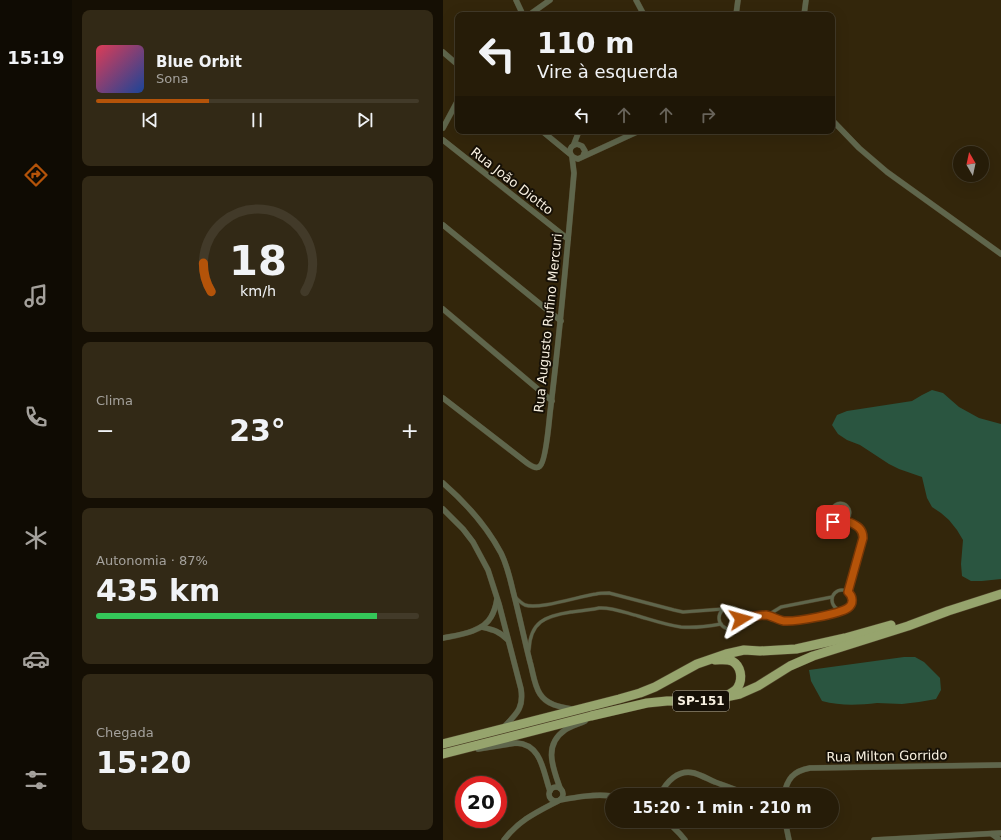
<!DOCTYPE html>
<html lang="pt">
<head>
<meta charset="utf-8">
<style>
	:root { --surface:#261c08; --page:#322916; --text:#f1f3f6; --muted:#a4a19c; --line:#423a29; --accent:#b45309 }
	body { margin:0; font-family:"DejaVu Sans",sans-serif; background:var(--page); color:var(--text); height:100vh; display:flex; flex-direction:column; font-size:15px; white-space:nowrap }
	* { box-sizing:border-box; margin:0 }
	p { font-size:13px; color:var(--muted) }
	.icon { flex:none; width:22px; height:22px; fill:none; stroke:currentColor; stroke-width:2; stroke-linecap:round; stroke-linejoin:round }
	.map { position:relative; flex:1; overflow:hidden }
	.sheet { display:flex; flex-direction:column; gap:10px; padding:10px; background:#150f04; width:371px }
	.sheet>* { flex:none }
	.top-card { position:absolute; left:12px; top:12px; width:380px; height:122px; border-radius:8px; box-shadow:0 4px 16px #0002,0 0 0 1px var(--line); background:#261c08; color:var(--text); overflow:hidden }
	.needle { width:26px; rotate:351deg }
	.buttons { position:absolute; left:510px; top:146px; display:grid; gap:8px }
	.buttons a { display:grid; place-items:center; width:36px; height:36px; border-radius:50%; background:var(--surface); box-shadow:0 4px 16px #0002,0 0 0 1px var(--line); font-size:20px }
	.speed { position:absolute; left:12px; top:776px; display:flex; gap:8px; font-size:20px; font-weight:700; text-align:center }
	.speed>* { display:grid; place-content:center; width:52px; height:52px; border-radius:50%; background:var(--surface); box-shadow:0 4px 16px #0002,0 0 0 1px var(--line); line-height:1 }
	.speed .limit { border:6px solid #d22; background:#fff; color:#111 }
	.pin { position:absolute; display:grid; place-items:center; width:34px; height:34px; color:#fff; margin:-17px; border-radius:8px; box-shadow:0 2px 6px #0006 }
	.me { position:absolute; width:44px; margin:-22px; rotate:82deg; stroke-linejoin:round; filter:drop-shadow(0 0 3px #0008) }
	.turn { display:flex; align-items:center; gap:14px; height:84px; padding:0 16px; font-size:18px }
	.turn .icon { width:52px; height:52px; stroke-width:2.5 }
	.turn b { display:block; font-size:28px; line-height:34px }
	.lanes { display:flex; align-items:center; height:38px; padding:0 16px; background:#0003; justify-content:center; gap:20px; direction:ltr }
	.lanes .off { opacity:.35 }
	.big { font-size:30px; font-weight:700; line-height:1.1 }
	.sheet .widget { flex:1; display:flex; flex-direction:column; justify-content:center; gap:6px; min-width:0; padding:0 14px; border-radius:8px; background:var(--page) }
	.sheet .dial { align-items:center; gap:0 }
	.dial svg { height:104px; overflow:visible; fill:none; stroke:var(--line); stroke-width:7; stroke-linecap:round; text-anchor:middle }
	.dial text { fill:var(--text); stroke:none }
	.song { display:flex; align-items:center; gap:12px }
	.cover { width:48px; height:48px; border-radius:6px; background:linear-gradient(135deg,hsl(350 70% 55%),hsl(220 70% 35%)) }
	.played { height:4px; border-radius:2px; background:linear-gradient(90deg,var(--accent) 35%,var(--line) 35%) }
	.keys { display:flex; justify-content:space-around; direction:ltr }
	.heat { display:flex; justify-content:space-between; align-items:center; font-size:22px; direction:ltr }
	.charge { height:6px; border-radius:3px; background:linear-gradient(90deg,#34c759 87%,var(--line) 0) }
	.trip { position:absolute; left:162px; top:788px; width:234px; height:40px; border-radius:20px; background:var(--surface); box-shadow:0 4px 16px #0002,0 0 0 1px var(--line); font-weight:700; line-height:40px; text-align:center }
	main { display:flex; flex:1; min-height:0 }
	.tab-bar { display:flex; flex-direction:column; width:72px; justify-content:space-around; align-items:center; background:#0f0b03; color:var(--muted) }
	.tab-bar .icon { width:28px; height:28px }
	.tab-bar .selected { color:var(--accent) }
	.tab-bar b { font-size:18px; color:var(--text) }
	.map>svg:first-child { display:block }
</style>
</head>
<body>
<main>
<nav class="tab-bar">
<b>15:19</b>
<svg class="icon selected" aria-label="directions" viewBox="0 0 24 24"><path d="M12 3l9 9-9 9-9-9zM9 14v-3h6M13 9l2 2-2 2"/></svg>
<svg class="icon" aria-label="music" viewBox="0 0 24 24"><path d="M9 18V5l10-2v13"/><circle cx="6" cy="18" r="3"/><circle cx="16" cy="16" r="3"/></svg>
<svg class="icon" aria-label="phone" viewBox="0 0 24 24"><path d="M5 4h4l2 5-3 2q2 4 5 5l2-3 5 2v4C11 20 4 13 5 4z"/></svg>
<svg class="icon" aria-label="climate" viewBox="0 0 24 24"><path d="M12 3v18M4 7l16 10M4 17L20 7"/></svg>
<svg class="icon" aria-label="car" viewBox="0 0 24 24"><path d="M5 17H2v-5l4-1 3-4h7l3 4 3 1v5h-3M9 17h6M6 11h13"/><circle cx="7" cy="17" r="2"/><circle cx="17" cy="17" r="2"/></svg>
<svg class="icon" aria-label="filters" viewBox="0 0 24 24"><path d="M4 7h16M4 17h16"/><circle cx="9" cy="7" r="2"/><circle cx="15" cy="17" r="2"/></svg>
</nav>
<section class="sheet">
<div class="widget">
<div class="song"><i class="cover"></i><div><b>Blue Orbit</b><p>Sona</p></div></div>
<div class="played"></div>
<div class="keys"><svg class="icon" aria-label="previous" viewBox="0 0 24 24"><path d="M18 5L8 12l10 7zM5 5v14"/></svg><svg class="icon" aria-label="pause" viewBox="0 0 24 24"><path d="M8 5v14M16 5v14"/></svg><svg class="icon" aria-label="next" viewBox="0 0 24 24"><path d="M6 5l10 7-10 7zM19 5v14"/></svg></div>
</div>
<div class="widget dial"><svg viewBox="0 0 100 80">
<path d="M14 69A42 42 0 1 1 86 69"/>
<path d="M14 69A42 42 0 0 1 8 47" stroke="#b45309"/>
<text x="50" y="56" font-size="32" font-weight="700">18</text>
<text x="50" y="72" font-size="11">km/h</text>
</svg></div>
<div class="widget"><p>Clima</p>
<div class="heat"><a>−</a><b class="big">23°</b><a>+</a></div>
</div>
<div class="widget"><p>Autonomia · 87%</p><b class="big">435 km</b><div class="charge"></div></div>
<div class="widget"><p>Chegada</p><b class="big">15:20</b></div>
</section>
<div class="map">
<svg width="558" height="840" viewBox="0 0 558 840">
	<rect width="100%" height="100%" fill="#33260b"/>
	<g fill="#2a5540">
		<polygon points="489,390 500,393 516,407 536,418 558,424 558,579 539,581 528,581 519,576 518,564 520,540 514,530 506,520 498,513 489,507 484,498 479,477 456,469 446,464 417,445 404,440 395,434 389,425 394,415 404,411 469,401 479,395"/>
		<path d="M 461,657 L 472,657 L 481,662 L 497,678 L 498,690 L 493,699 C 482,701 470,703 459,704 C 451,704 442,703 434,703 C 416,705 397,706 379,701 L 368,681 L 366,670 Z"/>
	</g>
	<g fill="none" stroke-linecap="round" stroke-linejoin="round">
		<defs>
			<g id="lane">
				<path d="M 404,521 C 406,518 408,514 406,509 C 396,491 373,521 397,524 L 404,521 C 412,525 420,527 420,538 L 405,592"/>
				<circle cx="399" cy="600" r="10"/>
				<path d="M 72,597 C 75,600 78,603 82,605 C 96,610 137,596 153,594 C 157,593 161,593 166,593 L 231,610 L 240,612 L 280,609"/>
				<circle cx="287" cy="618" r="11"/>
				<polyline points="325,615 338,607 389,597"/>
				<polyline points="298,619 325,615 335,620 342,621 349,621 386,615 401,610"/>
				<path d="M 86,650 C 87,622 102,616 128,612 C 137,611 147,610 156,608 C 169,607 183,613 195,616 C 209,620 223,625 238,627 C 249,628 267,626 278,624"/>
			</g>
			<g id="street">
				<polyline points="73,0 80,15"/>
				<polyline points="193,0 201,15"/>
				<polyline points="86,15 107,0"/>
				<polyline points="293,15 295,0"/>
				<polyline points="361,15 363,0"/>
				<polyline points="0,52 15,65"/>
				<polyline points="389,120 416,148 444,172 558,254"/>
				<polyline points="0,128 15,100"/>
				<polyline points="99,131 127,154"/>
				<polyline points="0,140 125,239"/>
				<polyline points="131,144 136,131"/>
				<path d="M 140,156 L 142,151 L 139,146 L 134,144 C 124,146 125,157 135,159 L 196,131"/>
				<polyline points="0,225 118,321"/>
				<polyline points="0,309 109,401"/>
				<path d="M 0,398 L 84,463 C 87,465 93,470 97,466 C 103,461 106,422 107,413 C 117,333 124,253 131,173 L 129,157"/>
				<path d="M 0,483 C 23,503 43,525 58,553 C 64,565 67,578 70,591 C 76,614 81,638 87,662 C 90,672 91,685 97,694 C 104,705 117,707 129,709"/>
				<path d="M 0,509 L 20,529 L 30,542 L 45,570 L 56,604 L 78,689 C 81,709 73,714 60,728"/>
				<path d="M 39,627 C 51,630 56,631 65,640"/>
				<path d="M 0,638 C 15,635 40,632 48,617 C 51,612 53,605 54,599"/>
				<path d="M 35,749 L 73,743 C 99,744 100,772 107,791"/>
				<circle cx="113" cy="794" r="7"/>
				<path d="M 117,788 C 110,768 100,745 122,730 C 128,726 136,724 142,721"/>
				<polyline points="209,795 219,791"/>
				<path d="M 217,795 C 223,782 235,769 251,773 C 258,775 265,779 272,782 C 283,786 295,791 307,795"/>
				<path d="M 341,795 C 344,779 350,771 367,768 L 558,765"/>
				<path d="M 117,800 C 134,797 151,794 169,796"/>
				<polyline points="224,821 237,834 242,840"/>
				<polyline points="342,821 346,840"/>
				<polyline points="549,834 557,840"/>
				<path d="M 61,840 C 76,820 94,812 115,801"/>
				<polyline points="431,840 558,833"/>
			</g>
			<g id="primary">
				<path d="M 272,660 C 278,660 284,659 289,661 C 298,666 300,678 295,687 C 293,691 289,692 285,695"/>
				<polyline points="0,744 176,699 197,693 212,687 254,664 283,654 301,650 317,651 353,649 402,638 448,625"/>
				<polyline points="0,754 148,716 204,703 224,701 263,701 297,694 315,686 347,666 370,656 465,626 505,611 558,594"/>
			</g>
		</defs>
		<use href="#lane" stroke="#4f4229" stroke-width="4"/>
		<use href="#street" stroke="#4f4229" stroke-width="6"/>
		<use href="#primary" stroke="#4f4229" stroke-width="10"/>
		<use href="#lane" stroke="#5f664c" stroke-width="3"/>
		<use href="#street" stroke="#5f664c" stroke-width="5.5"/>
		<use href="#primary" stroke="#96a46d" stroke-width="9"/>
	</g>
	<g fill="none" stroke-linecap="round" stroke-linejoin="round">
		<defs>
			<path id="route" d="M 298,619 C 306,617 315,615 323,615 C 329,616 335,620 341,621 C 353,622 396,614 405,608 C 411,604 410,596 405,592 L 420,538 C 420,527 412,525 404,521 L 397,524 L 390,522"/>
		</defs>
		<use href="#route" stroke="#753606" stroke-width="10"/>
		<use href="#route" stroke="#b45309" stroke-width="7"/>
	</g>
	<g text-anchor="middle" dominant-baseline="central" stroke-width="4" stroke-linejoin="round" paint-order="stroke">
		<rect fill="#161006" stroke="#b4ad9f" stroke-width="1" x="230" y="691" width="56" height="20" rx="3"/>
		<g font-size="12" font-weight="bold" fill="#f8f0e0">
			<text x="258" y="701">SP-151</text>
		</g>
		<g font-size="13" fill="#f8f0e0" stroke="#161006">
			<text transform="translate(69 181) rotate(38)">Rua João Diotto</text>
			<text transform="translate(105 323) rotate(-84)">Rua Augusto Rufino Mercuri</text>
			<text transform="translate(444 756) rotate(-1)">Rua Milton Gorrido</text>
		</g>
	</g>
</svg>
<div class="buttons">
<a><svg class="needle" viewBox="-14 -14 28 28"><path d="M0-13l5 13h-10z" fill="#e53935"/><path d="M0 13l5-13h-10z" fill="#a4a19c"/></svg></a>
</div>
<div class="speed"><div class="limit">20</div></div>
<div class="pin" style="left:390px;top:522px;background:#d93025"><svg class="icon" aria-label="arrive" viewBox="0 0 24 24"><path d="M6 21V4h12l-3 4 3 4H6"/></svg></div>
<svg class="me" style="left:298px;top:619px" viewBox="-20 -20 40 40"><path d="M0-17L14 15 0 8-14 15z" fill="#b45309" stroke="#fff" stroke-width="4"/></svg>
<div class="trip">15:20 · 1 min · 210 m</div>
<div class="top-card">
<div class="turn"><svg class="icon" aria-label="left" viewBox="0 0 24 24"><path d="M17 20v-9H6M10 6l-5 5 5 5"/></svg><div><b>110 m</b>Vire à esquerda</div></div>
<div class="lanes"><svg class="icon" aria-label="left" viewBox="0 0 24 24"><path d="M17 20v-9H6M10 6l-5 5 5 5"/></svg><svg class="icon off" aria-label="ahead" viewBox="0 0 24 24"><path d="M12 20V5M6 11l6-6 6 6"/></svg><svg class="icon off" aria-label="ahead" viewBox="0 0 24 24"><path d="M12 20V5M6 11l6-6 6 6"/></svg><svg class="icon off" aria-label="right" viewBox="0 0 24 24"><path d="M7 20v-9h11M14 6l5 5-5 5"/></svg></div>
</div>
</div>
</main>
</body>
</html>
